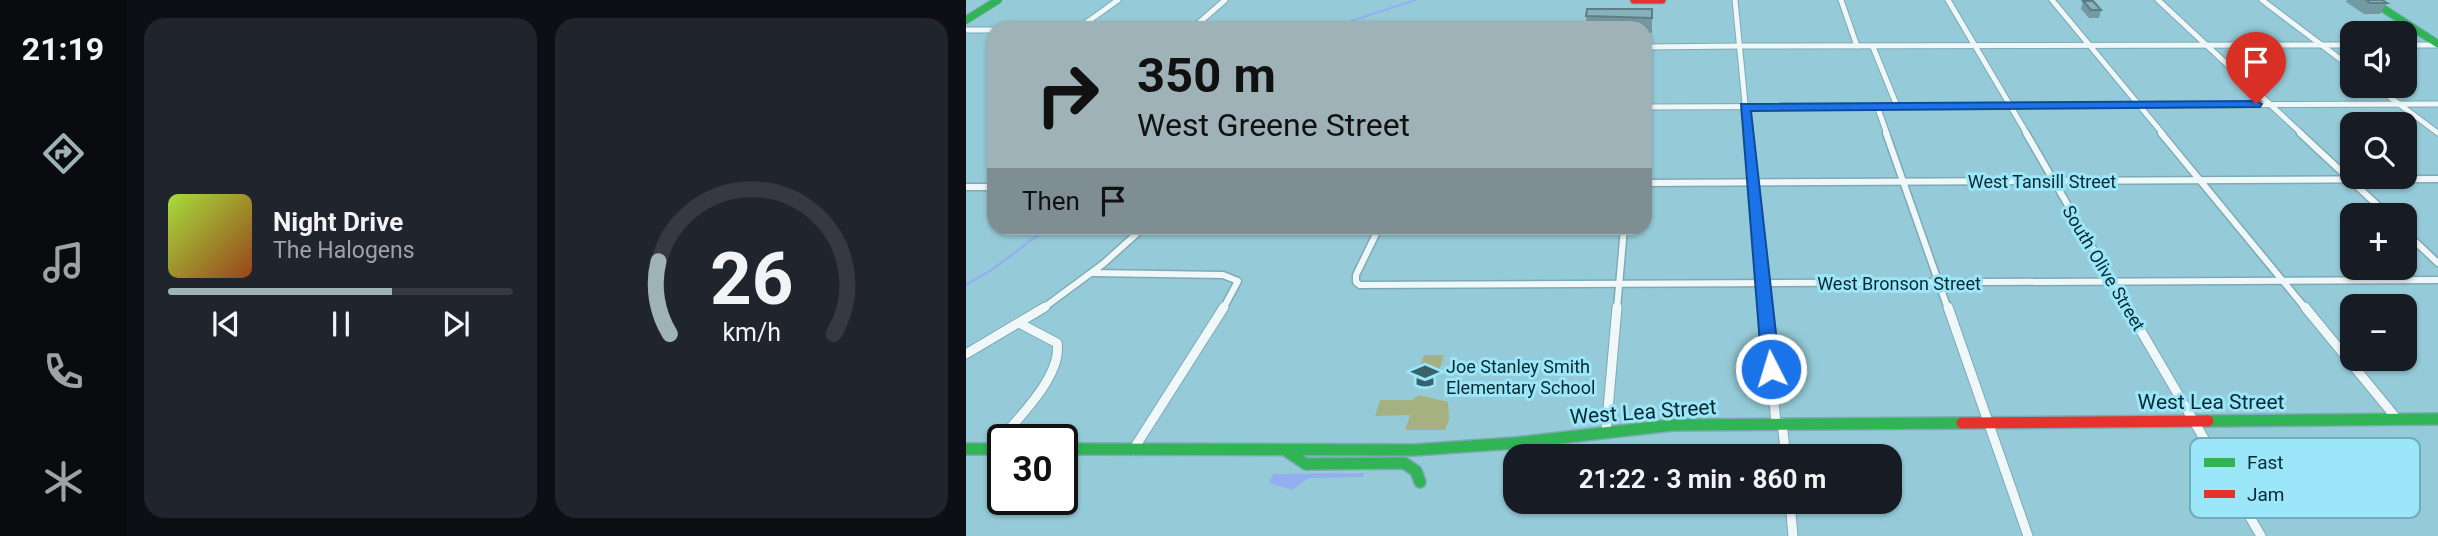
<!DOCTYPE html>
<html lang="en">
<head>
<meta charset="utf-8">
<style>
	:root { --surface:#171b24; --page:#20242c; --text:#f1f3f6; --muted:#9ea1a6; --line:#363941; --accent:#9eb2b7 }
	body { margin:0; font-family:Roboto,sans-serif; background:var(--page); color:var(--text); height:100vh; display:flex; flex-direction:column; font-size:26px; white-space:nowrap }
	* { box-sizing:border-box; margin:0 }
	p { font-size:23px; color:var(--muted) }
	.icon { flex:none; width:38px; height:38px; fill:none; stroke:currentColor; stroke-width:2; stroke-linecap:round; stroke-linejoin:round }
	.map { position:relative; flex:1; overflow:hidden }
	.panel { display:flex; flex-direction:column; gap:18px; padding:18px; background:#0d0f14; width:840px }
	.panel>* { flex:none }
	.top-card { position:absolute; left:21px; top:21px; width:665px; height:214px; border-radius:21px; box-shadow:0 2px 5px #0004; background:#9eb2b7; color:#111; overflow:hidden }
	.buttons { position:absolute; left:1374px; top:21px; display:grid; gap:14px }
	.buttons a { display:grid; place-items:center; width:77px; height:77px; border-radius:14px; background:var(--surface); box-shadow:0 2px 5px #0004; font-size:35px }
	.speed { position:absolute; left:21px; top:424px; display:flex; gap:14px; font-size:35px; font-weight:700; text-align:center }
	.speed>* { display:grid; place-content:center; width:91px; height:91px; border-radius:50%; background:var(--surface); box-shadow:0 2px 5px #0004; line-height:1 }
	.speed .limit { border:4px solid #111; border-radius:10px; background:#fff; color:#111 }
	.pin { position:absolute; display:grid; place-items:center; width:60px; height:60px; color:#fff; margin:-72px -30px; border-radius:50% 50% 50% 0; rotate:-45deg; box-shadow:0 0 7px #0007 }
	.pin .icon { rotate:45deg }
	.me { position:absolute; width:77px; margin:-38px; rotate:355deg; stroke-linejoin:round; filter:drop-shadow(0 0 5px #0008) }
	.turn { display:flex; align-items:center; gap:24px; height:147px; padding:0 35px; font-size:32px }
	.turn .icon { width:91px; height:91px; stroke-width:2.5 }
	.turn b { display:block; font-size:49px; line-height:60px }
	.then { display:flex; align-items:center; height:66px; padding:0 35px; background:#0003; gap:14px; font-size:26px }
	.panel .tile { flex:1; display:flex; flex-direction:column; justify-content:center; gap:10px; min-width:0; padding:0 24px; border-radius:21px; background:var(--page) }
	.panel .dial { align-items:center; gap:0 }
	.dial svg { height:182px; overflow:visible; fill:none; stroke:var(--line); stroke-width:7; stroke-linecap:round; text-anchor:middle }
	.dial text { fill:var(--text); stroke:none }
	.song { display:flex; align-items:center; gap:21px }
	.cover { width:84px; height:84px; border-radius:10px; background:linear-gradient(135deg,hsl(80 70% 55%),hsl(20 70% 35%)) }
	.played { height:7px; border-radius:4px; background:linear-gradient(90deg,var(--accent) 65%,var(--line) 65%) }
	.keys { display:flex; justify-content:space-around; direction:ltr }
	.panel .tiles { flex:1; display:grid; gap:18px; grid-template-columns:repeat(2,1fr) }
	.trip { position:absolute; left:537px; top:444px; width:399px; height:70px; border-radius:21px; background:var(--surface); box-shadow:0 2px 5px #0004; font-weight:700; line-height:70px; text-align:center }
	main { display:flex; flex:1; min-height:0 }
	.tabs { display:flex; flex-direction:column; width:126px; justify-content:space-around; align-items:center; background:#090b0e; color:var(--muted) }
	.tabs .icon { width:49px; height:49px }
	.tabs .current { color:var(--accent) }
	.tabs b { font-size:32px; color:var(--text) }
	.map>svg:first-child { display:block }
</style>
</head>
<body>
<main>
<nav class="tabs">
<b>21:19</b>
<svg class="icon current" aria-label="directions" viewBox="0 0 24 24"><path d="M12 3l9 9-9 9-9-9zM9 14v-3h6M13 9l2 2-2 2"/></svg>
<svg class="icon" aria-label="music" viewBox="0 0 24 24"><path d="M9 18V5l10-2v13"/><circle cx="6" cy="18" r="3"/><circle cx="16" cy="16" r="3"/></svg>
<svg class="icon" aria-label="phone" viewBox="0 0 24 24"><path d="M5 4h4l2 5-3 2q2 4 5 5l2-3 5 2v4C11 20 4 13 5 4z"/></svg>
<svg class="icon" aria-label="climate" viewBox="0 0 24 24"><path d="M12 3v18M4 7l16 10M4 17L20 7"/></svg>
</nav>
<section class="panel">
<div class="tiles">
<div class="tile">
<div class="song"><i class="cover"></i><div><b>Night Drive</b><p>The Halogens</p></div></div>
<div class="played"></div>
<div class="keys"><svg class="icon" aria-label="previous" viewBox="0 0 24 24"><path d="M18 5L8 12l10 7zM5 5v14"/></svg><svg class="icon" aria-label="pause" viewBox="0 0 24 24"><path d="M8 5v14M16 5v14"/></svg><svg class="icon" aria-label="next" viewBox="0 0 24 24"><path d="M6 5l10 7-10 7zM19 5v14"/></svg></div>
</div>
<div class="tile dial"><svg viewBox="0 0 100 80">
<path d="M14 69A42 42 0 1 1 86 69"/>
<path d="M14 69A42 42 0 0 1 9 37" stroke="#9eb2b7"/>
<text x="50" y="56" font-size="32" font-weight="700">26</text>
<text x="50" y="72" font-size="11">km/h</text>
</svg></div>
</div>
</section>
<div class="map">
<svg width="1472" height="536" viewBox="0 0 1472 536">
	<rect width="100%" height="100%" fill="#95cbd8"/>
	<g fill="#a6b181">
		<polygon points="458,355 478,355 470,380 449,380"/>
		<polygon points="453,395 482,402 483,420 479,430 439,430 444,415 409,416 414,400 446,400"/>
	</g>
	<polygon fill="#94aff0" points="399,473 396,477 343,478 326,490 303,483 307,474"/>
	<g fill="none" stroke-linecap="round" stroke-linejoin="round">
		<polyline stroke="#94aff0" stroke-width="2" points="364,28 449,0"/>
		<polyline stroke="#94aff0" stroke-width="2.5" points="0,285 27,269 81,228"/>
		<defs>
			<g id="street-far2">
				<polyline points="769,0 782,134"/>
				<polyline points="875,0 891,46"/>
				<polyline points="982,0 1061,134"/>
				<polyline points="1086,0 1197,134"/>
				<polyline points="1192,0 1336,134"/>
				<polyline points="1296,0 1386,68"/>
				<polyline points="113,28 152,0"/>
				<polyline points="227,28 259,0"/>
				<polyline points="0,30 28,30"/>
				<polyline points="1438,45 1472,45"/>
				<polyline points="774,46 1386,45"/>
				<polyline points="679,47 775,46"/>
				<polyline points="907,47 931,106"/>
				<polyline points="1409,86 1472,133"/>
				<polyline points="911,106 921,134"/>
				<polyline points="679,107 1472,104"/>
			</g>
			<g id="street-far1">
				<polyline points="782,133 799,309"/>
				<polyline points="920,133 982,309"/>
				<polyline points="1060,133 1162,309"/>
				<polyline points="1195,133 1340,309"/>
				<polyline points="1334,133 1422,215"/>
				<polyline points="679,183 1472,179"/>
				<polyline points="0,187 28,187"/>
				<polyline points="413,228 390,275 390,282 394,285 1472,280"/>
				<polyline points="1438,231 1472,263"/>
				<polyline points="127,273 257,275 272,281 257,309"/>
				<polyline points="76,309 137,264 177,228"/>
				<polyline points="651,309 658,228"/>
			</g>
			<g id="street">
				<polyline points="799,307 810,423"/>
				<polyline points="982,307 1062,536"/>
				<polyline points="1161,307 1295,536"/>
				<polyline points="1339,307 1431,419"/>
				<polyline points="0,354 79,307"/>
				<polyline points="816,423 820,457"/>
				<polyline points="640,432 651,307"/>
				<path d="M 27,448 C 48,422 97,377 91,343 L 53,323"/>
				<polyline points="167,450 258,307"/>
				<polyline points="824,502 827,536"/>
			</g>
			<g id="fast-far1">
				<polyline points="1404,0 1472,44"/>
				<polyline points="0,20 32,0"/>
			</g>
			<g id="fast">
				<polyline points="1242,421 1472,419"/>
				<polyline points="0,449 37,449"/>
				<polyline points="96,449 448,450 549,443 707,425 996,423"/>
				<polyline points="322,452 340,464 438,463 450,471 454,482"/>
			</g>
			<polyline id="jam-far1" points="668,0 696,0"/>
			<polyline id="jam" points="996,423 1242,421"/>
		</defs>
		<use href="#street-far2" stroke="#7da9b4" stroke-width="7"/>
		<use href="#street-far1" stroke="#7da9b4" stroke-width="9"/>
		<use href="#street" stroke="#7da9b4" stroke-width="11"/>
		<use href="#fast-far1" stroke="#7da9b4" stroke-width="9"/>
		<use href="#fast" stroke="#7da9b4" stroke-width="14"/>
		<use href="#jam-far1" stroke="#7da9b4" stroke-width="9"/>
		<use href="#jam" stroke="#7da9b4" stroke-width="14"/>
		<use href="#street-far2" stroke="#eff7f9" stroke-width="5"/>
		<use href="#street-far1" stroke="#eff7f9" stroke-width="6"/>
		<use href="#street" stroke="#eff7f9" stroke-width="9"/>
		<use href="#fast-far1" stroke="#30b455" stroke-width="7"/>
		<use href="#fast" stroke="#30b455" stroke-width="11"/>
		<use href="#jam-far1" stroke="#e5322d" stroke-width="7"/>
		<use href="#jam" stroke="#e5322d" stroke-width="11"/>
	</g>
	<g fill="#7399a2">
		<polygon points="1381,0 1416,0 1421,3 1414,14 1398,14 1380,2"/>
		<polygon points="1117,1 1135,10 1133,18 1123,18 1115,9"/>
		<polygon points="686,9 686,33 679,33 679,28 621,28 620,16"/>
	</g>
	<g fill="#86b2bc" stroke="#5e7d84" stroke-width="2">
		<polygon points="1400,0 1416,0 1421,3 1404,3"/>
		<polygon points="1117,1 1127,1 1135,10 1125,10"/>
		<polygon points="621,9 686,9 686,18 620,16"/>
	</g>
	<polygon fill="#1a73e8" stroke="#114b97" stroke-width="2" points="1290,101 1296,104 1294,107 785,111 814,369 812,374 799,374 796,369 775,104"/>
	<defs>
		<symbol id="school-bare" viewBox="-9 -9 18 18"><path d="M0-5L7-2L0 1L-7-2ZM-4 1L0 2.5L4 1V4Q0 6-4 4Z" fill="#39626b" stroke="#9be6f9" stroke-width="2.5" paint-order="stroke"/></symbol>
	</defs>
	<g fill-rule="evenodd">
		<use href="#school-bare" x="440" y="357" width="38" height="38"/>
	</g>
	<g text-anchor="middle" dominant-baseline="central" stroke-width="6" stroke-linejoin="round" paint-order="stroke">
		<g font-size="18" fill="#082930" stroke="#9be6f9">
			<text x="1076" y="181">West Tansill Street</text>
			<text transform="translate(1138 268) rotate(59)">South Olive Street</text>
			<text x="933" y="283">West Bronson Street</text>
		</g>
		<g font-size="18" fill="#082930" stroke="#9be6f9" text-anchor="start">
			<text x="480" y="366">Joe Stanley Smith<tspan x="480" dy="21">Elementary School</tspan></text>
		</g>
		<g font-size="21" fill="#082930" stroke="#9be6f9">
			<text x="1245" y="402">West Lea Street</text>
			<text transform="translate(677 412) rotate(-4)">West Lea Street</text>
		</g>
	</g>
	<rect x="1224" y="438" width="230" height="80" rx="10" fill="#9be6f9" stroke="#6fadbd" stroke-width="2"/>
	<rect x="1238" y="458" width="31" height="9" fill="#30b455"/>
	<rect x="1238" y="490" width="31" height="8" fill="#e5322d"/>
	<g font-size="19" fill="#082930">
		<text x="1281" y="469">Fast</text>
		<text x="1281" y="501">Jam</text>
	</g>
</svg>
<div class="buttons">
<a><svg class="icon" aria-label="sound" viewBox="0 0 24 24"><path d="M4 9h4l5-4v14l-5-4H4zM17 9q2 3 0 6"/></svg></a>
<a><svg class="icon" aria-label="search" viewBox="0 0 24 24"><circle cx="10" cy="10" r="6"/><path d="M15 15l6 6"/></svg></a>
<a>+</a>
<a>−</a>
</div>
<div class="speed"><div class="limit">30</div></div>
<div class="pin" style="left:1290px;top:104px;background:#d93025"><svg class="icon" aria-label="arrive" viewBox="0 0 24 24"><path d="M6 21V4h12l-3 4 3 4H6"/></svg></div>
<svg class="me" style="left:805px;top:369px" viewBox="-20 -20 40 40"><circle r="17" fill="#1a73e8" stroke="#fff" stroke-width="3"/><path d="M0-11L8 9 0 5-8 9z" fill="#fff"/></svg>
<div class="trip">21:22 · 3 min · 860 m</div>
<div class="top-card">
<div class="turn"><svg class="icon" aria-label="right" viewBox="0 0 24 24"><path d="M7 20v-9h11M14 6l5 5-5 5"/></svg><div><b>350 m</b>West Greene Street</div></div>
<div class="then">Then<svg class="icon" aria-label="arrive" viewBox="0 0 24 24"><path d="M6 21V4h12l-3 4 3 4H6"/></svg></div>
</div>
</div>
</main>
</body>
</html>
